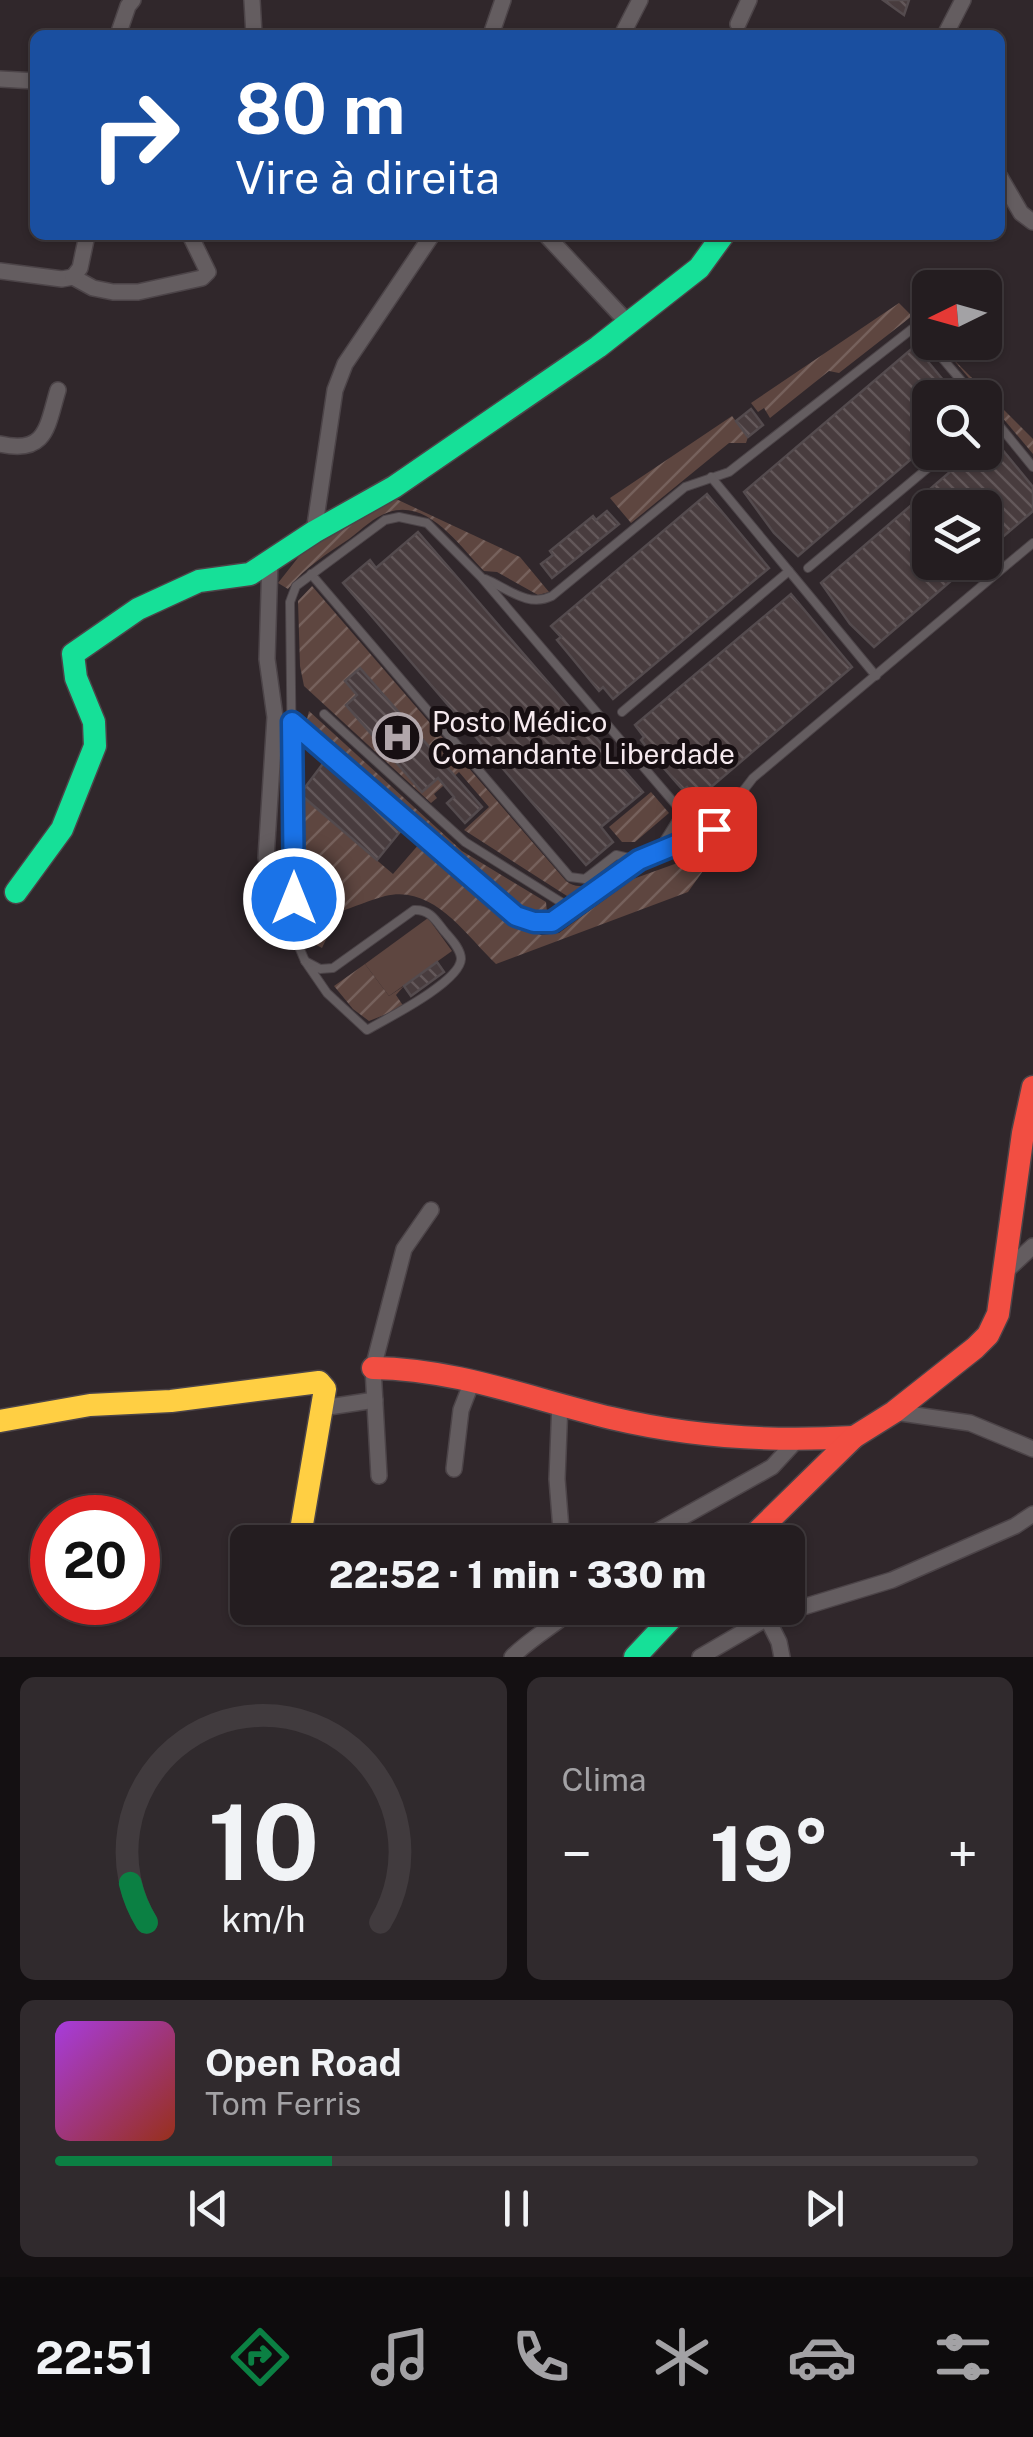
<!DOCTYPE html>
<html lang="pt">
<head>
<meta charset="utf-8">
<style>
	:root { --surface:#241d20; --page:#302a2d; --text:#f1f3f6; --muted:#a3a2a5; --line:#413b3e; --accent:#0b8043 }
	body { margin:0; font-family:"Public Sans",sans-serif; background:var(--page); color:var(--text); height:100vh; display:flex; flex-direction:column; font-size:38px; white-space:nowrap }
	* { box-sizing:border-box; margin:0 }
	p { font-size:32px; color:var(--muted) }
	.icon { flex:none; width:55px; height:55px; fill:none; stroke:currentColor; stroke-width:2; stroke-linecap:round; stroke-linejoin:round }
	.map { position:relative; height:1657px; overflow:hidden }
	.panel { display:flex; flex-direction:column; gap:20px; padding:20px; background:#141012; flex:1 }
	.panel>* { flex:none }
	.guide { position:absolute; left:30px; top:30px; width:975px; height:210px; border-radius:15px; box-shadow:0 2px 8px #0004,0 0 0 2px var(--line); background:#1a4fa0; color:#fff; overflow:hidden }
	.needle { width:65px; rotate:265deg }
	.tools { position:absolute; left:912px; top:270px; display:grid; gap:20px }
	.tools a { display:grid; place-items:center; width:90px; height:90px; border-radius:15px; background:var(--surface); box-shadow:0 2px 8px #0004,0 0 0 2px var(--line); font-size:50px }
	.speed { position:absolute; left:30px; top:1495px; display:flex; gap:20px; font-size:50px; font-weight:700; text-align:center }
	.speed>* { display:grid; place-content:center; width:130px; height:130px; border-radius:50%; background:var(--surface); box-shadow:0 2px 8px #0004,0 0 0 2px var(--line); line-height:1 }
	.speed .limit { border:15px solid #d22; background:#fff; color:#111 }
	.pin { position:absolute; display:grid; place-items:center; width:85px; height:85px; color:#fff; margin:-42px; border-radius:20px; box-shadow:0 5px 15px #0006 }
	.me { position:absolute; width:110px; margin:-55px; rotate:0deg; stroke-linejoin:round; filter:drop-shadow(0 0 8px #0008) }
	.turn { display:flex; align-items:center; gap:35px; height:210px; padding:0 40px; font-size:45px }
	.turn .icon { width:130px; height:130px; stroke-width:2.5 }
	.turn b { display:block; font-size:70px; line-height:85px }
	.big { font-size:75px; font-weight:800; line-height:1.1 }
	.panel .tile { flex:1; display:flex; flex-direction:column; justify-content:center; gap:15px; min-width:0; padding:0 35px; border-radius:15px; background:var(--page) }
	.panel .dial { align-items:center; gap:0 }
	.dial svg { height:260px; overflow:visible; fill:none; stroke:var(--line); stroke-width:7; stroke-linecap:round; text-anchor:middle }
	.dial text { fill:var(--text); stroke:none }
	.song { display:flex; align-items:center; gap:30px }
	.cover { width:120px; height:120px; border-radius:15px; background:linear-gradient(135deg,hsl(280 70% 55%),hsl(10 70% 35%)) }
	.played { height:10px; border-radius:5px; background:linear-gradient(90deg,var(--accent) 30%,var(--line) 30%) }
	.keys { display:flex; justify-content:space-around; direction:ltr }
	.heat { display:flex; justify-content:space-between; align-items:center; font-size:55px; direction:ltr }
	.panel .tiles { flex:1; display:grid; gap:20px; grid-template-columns:1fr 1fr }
	.tile:last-child { grid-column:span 2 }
	.trip { position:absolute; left:230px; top:1525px; width:575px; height:100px; border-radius:15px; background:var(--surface); box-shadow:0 2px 8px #0004,0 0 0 2px var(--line); font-weight:800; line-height:100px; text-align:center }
	.tabs { display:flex; height:160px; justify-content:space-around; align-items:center; background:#0e0c0d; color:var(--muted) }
	.tabs .icon { width:70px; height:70px }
	.tabs .selected { color:var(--accent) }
	.tabs b { font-size:45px; color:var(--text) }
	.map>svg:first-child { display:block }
</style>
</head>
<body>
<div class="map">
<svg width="1033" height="1657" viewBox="0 0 1033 1657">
	<defs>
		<pattern id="garden-furrows" width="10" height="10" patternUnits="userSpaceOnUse" patternTransform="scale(2.5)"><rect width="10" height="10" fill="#5e4640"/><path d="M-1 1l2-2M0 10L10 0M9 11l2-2" fill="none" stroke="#76615c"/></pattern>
		<pattern id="building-back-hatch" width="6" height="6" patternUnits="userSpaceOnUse" patternTransform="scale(2.5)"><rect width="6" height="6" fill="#483c3e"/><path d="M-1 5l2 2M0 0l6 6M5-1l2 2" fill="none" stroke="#63585a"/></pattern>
	</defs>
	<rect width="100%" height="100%" fill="#30272b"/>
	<polygon fill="#5e4640" points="428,918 452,951 389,996 365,964"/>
	<g fill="url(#garden-furrows)">
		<polygon points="899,303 912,316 839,373 829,371 770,418 764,408 758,412 751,403"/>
		<polygon points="952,358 1033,439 1033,454"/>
		<polygon points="732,416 748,437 746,443 729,443 631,523 610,498"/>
		<path d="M 394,498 L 520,557 L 549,592 L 538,595 L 497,572 L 484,571 C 460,547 429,499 389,512 C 374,517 361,530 349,539 C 327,554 305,567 288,589 L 278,583 L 312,540 Z"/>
		<path d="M 312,586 L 566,881 C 585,896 602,874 618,862 L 620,865 L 583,896 L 567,896 L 464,830 L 489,807 L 459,772 L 434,794 L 437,798 L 431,803 L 304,686 L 300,666 L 298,601 Z"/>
		<polygon points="309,711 462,851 546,902 547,912 541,916 525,910 437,839 310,726 307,719"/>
		<polygon points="651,792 669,813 635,842 622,842 609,827"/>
		<path d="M 298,793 L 393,874 L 420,843 L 496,910 L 520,927 L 541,935 L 559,933 L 633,879 L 697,856 L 748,808 L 688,892 L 496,964 C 465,934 433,884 385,896 C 370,900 354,907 339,912 L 322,948 C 314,944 309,941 305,932 C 291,899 302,832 298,793 Z"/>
		<polygon points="365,964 389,996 404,986 396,995 404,1007 369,1021 353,1009 334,986"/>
	</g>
	<g fill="url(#building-back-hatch)" stroke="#544b4e" stroke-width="2.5">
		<polygon points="883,0 909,0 904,15"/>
		<polygon points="915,346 958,398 930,398 930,443 798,556 774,533 744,492"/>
		<polygon points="751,409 763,425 748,437 736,421"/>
		<polygon points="992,437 1033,487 1033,511 985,552 985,507 975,494 960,508 930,508 930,562 973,562 874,647 850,624 821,583 973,452 985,452 985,443"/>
		<polygon points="707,494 769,568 613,699 603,687 599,691 572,658 557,640 561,637 551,626"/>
		<polygon points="607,511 619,524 552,578 541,564 553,555 550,551 593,516 596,520"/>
		<polygon points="418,532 643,792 601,827 613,842 586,865 343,583 370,560 376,568"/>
		<polygon points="791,594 852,667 697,799 687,787 683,790 655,758 641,740 644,737 635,725"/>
		<polygon points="360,668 482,807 465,823 447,803 454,797 438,778 422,792 346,705 357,695 345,681"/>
		<polygon points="325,761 403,828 377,860 300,794"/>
		<polygon points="437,962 444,972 411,996 404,986"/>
	</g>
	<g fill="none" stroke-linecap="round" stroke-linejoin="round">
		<defs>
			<g id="lane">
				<polyline points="985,408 1033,467"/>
				<polyline points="808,568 947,452"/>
				<polyline points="789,571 876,676"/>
				<polyline points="311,574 570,877 585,879 616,855 638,860"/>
				<path d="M 485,579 C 507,588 528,608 552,596 L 685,487 L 729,472 L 912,329 L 919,331 L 976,398"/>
				<polyline points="622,712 789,571 711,477"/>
				<polyline points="324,714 465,842 572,909"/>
				<polyline points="292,722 516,915 533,923 552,922 639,860 714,829 753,778 1033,543"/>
				<path d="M 414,910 C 430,909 436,921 445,932 C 451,939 461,949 461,959 C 460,982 386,1019 367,1030 L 327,993 L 305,961 L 320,969 L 333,968 Z"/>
				<polyline points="305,961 294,935 290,602 296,586 385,520 399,517 427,523 481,577 676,805 680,815 659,849"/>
			</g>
			<g id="street">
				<polyline points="252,0 254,35"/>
				<polyline points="738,24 749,0"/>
				<polyline points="118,35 128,6 133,0"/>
				<polyline points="491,35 503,0"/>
				<polyline points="622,35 640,0"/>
				<polyline points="945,35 963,0"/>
				<polyline points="0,79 35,81"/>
				<polyline points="1000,177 1021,213 1033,222"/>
				<polyline points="546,235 628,323"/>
				<polyline points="0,271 62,279 73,277 93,288 113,292 138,292 202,278 208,272 190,235"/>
				<polyline points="73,277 80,268 87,235"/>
				<path d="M 0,444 C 47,455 47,426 58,390"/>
				<polyline points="314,532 335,390 345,364 432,235"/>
				<polyline points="266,858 275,717 267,659 270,560"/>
				<polyline points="1005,1272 1033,1246"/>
				<polyline points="560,1402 557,1479 562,1542"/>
				<polyline points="322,1408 375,1400"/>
				<polyline points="894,1412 970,1423 1033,1449"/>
				<polyline points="454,1469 461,1410 473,1379"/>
				<polyline points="379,1476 373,1368 404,1249 431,1210"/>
				<polyline points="638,1542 772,1467 796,1441"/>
				<polyline points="767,1618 779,1642 782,1657"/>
				<path d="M 512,1657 C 531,1638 554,1626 574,1608"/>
				<polyline points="700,1657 767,1618 892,1580 1015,1526 1033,1514"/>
			</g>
			<g id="fast">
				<polyline points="16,892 62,829 95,746 94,722 76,678 73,654 138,609 199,581 250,574 314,532 394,487 598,347 699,268 723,235"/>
				<polyline points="635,1657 681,1608"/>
			</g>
			<polyline id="slow" points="0,1421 90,1405 171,1401 319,1382 325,1389 299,1542"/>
			<g id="jam">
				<path d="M 373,1368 C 457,1369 531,1399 611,1418 C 691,1437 772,1442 854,1437"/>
				<polyline points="747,1542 854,1437 894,1412 975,1348 988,1335 998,1314 1023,1133 1033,1087"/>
			</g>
		</defs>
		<use href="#lane" stroke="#4c4448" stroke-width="10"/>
		<use href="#street" stroke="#4c4448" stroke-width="18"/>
		<use href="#fast" stroke="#4c4448" stroke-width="25"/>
		<use href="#slow" stroke="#4c4448" stroke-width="25"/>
		<use href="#jam" stroke="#4c4448" stroke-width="25"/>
		<use href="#lane" stroke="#645d60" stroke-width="8"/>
		<use href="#street" stroke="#645d60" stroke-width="15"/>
		<use href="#fast" stroke="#16e098" stroke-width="22"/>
		<use href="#slow" stroke="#ffcf43" stroke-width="22"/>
		<use href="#jam" stroke="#f24e42" stroke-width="22"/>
	</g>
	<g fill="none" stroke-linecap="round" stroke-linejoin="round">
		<defs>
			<polyline id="route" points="294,899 292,722 516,916 534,922 552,922 639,860 714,829"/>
		</defs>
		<use href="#route" stroke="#114b97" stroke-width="25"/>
		<use href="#route" stroke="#1a73e8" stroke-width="18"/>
	</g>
	<defs>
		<symbol id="hospital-ring" viewBox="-11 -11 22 22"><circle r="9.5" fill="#170f12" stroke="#b1a6aa" stroke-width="1.5"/><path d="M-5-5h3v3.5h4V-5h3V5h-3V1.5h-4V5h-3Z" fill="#b1a6aa"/></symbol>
	</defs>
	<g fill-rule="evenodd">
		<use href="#hospital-ring" x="370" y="710" width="55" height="55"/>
	</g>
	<g text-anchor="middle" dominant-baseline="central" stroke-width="10" stroke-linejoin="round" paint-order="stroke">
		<g font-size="28" fill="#f6eaef" stroke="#170f12" text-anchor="start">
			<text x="432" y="721">Posto Médico<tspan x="432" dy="32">Comandante Liberdade</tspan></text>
		</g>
	</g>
</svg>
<div class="tools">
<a><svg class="needle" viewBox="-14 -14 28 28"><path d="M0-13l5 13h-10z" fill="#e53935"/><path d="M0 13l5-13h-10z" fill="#a3a2a5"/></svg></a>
<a><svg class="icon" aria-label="search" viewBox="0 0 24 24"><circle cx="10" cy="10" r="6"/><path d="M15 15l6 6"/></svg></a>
<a><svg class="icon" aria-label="layers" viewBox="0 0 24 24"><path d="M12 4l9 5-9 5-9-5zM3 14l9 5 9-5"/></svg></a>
</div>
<div class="speed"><div class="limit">20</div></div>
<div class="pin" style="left:714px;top:829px;background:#d93025"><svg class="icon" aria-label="arrive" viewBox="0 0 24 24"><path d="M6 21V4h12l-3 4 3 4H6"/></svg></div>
<svg class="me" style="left:294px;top:899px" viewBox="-20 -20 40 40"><circle r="17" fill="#1a73e8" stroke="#fff" stroke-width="3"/><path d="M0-11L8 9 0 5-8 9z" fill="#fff"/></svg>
<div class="trip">22:52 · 1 min · 330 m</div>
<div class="guide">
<div class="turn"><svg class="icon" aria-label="right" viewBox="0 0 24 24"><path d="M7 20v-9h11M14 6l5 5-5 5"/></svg><div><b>80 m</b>Vire à direita</div></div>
</div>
</div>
<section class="panel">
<div class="tiles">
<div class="tile dial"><svg viewBox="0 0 100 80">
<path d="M14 69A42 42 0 1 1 86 69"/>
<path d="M14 69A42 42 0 0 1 9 57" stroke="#0b8043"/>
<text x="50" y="56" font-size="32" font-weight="700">10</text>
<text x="50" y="72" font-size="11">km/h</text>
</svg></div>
<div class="tile"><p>Clima</p>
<div class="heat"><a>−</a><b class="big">19°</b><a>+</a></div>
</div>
<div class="tile">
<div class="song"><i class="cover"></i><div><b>Open Road</b><p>Tom Ferris</p></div></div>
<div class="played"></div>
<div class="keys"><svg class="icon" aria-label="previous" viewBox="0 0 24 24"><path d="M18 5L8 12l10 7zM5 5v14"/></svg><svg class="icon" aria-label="pause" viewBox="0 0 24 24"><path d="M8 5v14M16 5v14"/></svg><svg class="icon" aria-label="next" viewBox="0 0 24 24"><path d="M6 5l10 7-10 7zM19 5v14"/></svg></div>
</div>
</div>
</section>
<nav class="tabs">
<b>22:51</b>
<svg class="icon selected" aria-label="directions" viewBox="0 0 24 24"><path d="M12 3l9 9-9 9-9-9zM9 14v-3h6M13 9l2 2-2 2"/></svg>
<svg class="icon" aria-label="music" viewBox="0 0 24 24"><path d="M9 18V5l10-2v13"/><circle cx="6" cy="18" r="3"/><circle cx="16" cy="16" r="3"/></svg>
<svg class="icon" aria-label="phone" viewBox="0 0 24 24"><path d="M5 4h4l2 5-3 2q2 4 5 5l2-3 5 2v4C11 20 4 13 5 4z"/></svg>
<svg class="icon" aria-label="climate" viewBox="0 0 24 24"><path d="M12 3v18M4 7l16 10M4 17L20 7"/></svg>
<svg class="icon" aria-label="car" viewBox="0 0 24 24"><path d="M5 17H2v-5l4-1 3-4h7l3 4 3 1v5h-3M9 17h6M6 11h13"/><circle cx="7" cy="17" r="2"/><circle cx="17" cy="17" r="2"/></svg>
<svg class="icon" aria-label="filters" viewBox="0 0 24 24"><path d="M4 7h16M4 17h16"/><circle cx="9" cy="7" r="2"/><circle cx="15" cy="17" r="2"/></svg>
</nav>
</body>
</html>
